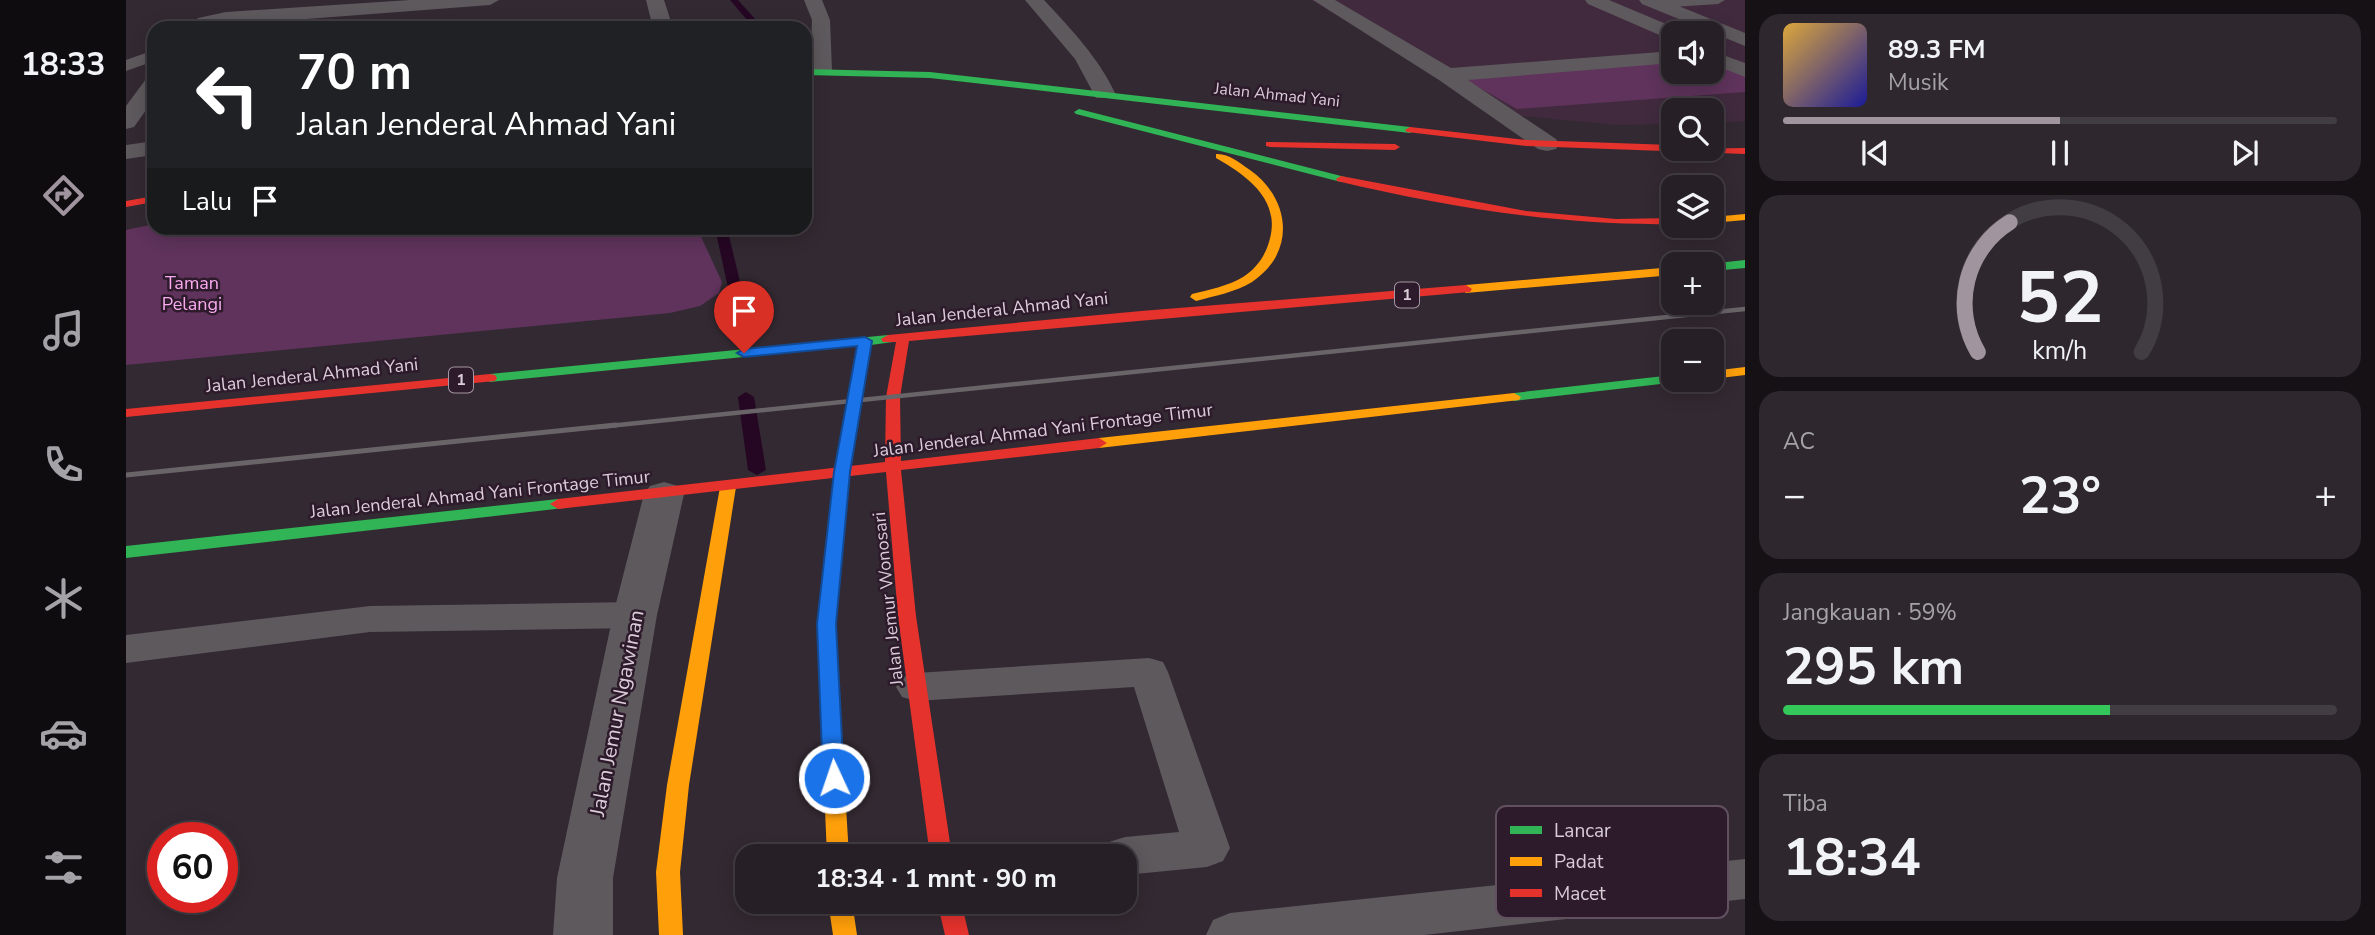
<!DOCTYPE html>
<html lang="id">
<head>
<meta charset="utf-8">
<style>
	:root { --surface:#261f26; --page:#2e272e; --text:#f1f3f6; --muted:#a4a2a7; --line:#423d43; --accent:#a0949e }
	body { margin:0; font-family:"Nunito Sans",sans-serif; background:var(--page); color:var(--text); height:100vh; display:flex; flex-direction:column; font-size:26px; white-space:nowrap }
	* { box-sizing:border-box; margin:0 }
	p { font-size:23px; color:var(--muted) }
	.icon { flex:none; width:38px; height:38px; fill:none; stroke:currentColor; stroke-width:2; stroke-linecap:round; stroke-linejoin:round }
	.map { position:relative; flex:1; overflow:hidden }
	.side { display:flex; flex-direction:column; gap:14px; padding:14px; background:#151115; width:630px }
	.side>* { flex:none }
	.hud { position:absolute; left:21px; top:21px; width:665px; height:214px; border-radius:21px; box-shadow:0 4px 18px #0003,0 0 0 2px var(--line); background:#202124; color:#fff; overflow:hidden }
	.buttons { position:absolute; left:1535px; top:21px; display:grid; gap:14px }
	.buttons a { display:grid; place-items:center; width:63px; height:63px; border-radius:14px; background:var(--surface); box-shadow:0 4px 18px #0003,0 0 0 2px var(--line); font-size:35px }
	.speed { position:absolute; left:21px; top:822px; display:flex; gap:14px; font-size:35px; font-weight:700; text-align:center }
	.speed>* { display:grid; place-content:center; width:91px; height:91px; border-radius:50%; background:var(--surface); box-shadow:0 4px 18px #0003,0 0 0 2px var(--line); line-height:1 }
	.speed .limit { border:10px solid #d22; background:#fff; color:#111 }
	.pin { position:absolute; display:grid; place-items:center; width:60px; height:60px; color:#fff; margin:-72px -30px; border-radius:50% 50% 50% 0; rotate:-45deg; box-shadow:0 0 7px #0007 }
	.pin .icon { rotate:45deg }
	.me { position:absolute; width:77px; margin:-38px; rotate:357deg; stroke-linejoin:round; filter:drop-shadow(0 0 5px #0008) }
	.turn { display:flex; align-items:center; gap:24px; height:147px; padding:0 35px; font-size:32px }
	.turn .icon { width:91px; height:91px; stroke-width:2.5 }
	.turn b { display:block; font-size:49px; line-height:60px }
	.then { display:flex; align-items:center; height:66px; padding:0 35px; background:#0003; gap:14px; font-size:26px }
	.big { font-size:52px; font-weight:700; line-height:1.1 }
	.side .tile { flex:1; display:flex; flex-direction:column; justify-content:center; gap:10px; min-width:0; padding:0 24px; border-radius:21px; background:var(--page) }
	.side .dial { align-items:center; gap:0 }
	.dial svg { height:182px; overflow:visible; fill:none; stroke:var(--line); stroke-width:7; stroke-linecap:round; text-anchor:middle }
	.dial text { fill:var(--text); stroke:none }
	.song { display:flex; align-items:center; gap:21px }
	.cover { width:84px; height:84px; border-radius:10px; background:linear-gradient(135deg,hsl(40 70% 55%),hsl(240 70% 35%)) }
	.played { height:7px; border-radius:4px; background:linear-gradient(90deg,var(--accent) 50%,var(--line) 50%) }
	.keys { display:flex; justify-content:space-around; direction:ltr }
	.heat { display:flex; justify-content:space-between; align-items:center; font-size:38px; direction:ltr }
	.charge { height:10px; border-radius:5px; background:linear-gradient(90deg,#34c759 59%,var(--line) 0) }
	.trip { position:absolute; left:609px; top:844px; width:402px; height:70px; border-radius:21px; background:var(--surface); box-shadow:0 4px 18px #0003,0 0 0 2px var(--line); font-weight:700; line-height:70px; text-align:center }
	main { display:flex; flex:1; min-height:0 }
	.menu { display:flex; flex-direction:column; width:126px; justify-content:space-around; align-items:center; background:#0f0c0f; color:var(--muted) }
	.menu .icon { width:49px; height:49px }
	.menu .active { color:var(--accent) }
	.menu b { font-size:32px; color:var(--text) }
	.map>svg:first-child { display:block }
</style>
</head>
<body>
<main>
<nav class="menu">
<b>18:33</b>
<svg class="icon active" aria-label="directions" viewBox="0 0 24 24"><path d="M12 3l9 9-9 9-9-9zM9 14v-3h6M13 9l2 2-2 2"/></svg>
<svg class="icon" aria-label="music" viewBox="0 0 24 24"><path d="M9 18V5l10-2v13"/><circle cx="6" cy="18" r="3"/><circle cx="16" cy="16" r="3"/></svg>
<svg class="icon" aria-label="phone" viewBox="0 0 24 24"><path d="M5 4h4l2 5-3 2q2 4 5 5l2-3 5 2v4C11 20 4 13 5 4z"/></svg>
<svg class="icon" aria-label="climate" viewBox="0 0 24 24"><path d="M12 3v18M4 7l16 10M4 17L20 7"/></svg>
<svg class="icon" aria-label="car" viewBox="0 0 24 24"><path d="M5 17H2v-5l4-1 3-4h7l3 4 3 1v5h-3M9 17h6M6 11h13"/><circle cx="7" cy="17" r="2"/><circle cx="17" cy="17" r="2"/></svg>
<svg class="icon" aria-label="filters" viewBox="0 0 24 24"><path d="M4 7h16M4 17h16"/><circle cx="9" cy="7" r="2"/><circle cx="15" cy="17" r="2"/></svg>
</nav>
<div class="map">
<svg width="1619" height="935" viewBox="0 0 1619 935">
	<rect width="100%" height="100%" fill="#332932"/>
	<path fill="#412a3e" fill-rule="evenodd" d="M 1185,0 L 1619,0 L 1619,121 L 1586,123 L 1586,110 L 1547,110 L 1547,124 L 1491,125 L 1375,114 ZM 1547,33 L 1586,33 L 1586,72 L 1547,72 Z"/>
	<g fill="#5f335c">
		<polygon points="1547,60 1547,72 1586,72 1586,62 1619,76 1619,92 1391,109 1331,75"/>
		<polygon points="28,224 28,228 571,228 596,282 593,293 574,306 544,313 0,365 0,230"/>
	</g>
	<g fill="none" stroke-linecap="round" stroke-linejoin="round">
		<g fill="#250623" fill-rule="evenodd">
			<polygon points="604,0 612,0 637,28 628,28"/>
			<polygon points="589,228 601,228 620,306 618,309 613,310 606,306"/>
			<polygon points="620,392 628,397 640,470 631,475 622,470 612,397"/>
		</g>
		<g fill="#5e595c" fill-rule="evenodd">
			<polygon points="1529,0 1599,0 1592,4 1531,8 1524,4"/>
			<polygon points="28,50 28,61 0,71 0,60"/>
			<polygon points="509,602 522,606 527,615 522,624 509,628 244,632 0,663 0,635 244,606"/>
			<polygon points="1023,658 1037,662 1042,672 1104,848 1097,861 1081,867 999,875 999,856 976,856 983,842 999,837 1053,832 1008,687 790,701 776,697 770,687 776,677 790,673"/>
			<polygon points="1619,859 1619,899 1298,935 1080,935 1087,920 1104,913"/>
		</g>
		<g fill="#5e595c" fill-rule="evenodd">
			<polygon points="284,0 373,0 364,5 61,28 72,18 100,12"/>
			<polygon points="520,0 538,0 547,28 527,28"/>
			<polygon points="678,0 696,0 704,20 706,71 702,75 688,75 684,71 686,20"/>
			<path d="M 899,0 L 918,0 C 945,29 972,57 989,93 L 986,98 L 970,98 L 949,59 Z"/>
			<polygon points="1187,0 1209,0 1325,68 1547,51 1547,63 1342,80 1430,139 1433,144 1430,149 1421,151 1412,149 1313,80"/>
			<polygon points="1459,0 1483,0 1552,29 1555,33 1547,33 1547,38 1538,37 1462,4"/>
			<polygon points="1513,0 1538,0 1619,33 1619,46 1516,4"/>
			<polygon points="1586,51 1619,63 1619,77 1586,64"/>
			<polygon points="28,78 28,99 8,127 0,129 0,106 20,79"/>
			<polygon points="28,141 28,155 0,159 0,145"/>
			<polygon points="538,482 552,486 558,494 531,615 487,878 487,935 427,935 431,878 487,615 518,494 524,486"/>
		</g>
		<g fill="#30b455" fill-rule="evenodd">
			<polygon points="679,69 804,72 1284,127 1289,130 1284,133 804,78 679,75"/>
			<polygon points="953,109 1219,177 1220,179 1215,182 950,114 948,112"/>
			<polygon points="1619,260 1619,268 1586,271 1586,264 1582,264"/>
			<polygon points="762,335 769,339 767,342 745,345 724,472 716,559 707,565 698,559 708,472 731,346 364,382 357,378 364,374"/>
			<polygon points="1547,375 1547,380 1554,380 1552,382 1388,401 1381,397 1388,393"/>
			<polygon points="432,499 440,504 438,508 0,558 0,546"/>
		</g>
		<g fill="#ff9f0a" fill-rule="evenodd">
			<path d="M 1090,154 C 1102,153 1114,163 1124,170 C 1164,198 1171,252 1126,282 C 1110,292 1088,296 1070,301 L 1064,297 L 1066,294 C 1082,290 1102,286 1117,277 C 1130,269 1139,256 1143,242 C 1156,201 1122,176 1090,158 Z"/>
			<polygon points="1619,214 1619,220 1586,223 1586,217"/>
			<polygon points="1547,267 1547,275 1340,293 1334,289 1340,285"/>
			<polygon points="1619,367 1619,375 1586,379 1586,371"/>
			<polygon points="1388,393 1395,397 1393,400 973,448 965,443 973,438"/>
			<polygon points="602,482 610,487 563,785 554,872 557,935 533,935 530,872 541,785 594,487"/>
			<polygon points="707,553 716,559 709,624 723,856 701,856 691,624 698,559"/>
			<polygon points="702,901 726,901 731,935 707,935"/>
		</g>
		<g fill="#e5322d" fill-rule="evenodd">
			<polygon points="1284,127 1401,140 1547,145 1547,149 1619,148 1619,154 1401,146 1281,132 1279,130"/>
			<polygon points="1140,142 1269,144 1274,147 1269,150 1144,147 1140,146"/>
			<path d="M 1215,176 L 1400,211 L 1490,219 L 1547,218 L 1547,224 C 1434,226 1321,207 1211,181 L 1210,179 Z"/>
			<polygon points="28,196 28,202 0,207 0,201"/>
			<polygon points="1340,285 1346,289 1344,292 783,341 774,397 775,461 973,438 981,443 973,448 775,470 790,616 826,856 804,856 772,616 760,472 432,509 424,504 432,499 759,462 760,397 770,342 757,342 755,339 762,335 1015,311"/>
			<polygon points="364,374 369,375 371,378 369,381 0,417 0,409"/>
			<polygon points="811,901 835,901 843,935 819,935"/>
		</g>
		<polyline stroke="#696468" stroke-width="4.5" points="473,427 1619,309"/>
		<polyline stroke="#696468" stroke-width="5" points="0,475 490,425"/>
	</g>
	<polygon fill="#1a73e8" stroke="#114b97" stroke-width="2" points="739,337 746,341 724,472 710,624 718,778 715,784 708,787 700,784 697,778 691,624 708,472 731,346 618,357 611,353 618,349"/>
	<g text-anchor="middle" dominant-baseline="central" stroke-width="5" stroke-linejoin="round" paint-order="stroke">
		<g font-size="16" fill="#dacdd8" stroke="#2d1a2b">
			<text transform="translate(1151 95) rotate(6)">Jalan Ahmad Yani</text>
		</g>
		<g fill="#2d1a2b" stroke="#a697a4" stroke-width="2">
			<rect x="1269" y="282.5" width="24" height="25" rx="5"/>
			<rect x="323" y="367.5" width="24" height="25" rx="5"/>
		</g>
		<g font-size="16" font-weight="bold" fill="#dacdd8">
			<text x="1281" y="295">1</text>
			<text x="335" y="380">1</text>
		</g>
		<g font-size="18" fill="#f9abf0" stroke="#2d1a2b">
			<text x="66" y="283">Taman<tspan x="66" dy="21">Pelangi</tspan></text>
		</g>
		<g font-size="18" fill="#dacdd8" stroke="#2d1a2b">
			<text transform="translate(876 309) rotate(-6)">Jalan Jenderal Ahmad Yani</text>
			<text transform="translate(186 375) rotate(-6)">Jalan Jenderal Ahmad Yani</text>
			<text transform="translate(917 430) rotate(-7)">Jalan Jenderal Ahmad Yani Frontage Timur</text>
			<text transform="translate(354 494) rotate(-6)">Jalan Jenderal Ahmad Yani Frontage Timur</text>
			<text transform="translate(762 599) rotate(-96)">Jalan Jemur Wonosari</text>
		</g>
		<g font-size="21" fill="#dacdd8" stroke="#2d1a2b">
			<text transform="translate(491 713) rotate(-79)">Jalan Jemur Ngawinan</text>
		</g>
	</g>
	<rect x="1370" y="806" width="232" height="112" rx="10" fill="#2d1a2b" stroke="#61505f" stroke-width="2"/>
	<rect x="1384" y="826" width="32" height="8" fill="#30b455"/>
	<rect x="1384" y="857" width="32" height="9" fill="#ff9f0a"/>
	<rect x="1384" y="889" width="32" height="8" fill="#e5322d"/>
	<g font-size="19" fill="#dacdd8">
		<text x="1428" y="837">Lancar</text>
		<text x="1428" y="868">Padat</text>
		<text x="1428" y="900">Macet</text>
	</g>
</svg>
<div class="buttons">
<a><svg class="icon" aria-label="sound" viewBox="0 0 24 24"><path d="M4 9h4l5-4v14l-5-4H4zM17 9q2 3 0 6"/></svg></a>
<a><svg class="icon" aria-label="search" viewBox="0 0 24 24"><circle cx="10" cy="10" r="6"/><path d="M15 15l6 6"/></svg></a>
<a><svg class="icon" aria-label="layers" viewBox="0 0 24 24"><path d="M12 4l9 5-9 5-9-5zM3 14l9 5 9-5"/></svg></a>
<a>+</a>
<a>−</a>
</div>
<div class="speed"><div class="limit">60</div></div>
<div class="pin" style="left:618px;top:353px;background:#d93025"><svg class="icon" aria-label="arrive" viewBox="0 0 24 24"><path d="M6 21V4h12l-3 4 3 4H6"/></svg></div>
<svg class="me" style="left:708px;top:778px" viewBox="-20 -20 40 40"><circle r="17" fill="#1a73e8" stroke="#fff" stroke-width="3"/><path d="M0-11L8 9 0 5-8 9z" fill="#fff"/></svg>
<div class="trip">18:34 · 1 mnt · 90 m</div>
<div class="hud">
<div class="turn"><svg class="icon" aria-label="left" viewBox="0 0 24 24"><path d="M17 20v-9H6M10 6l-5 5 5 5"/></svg><div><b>70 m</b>Jalan Jenderal Ahmad Yani</div></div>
<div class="then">Lalu<svg class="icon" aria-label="arrive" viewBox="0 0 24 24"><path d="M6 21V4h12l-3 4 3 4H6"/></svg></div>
</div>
</div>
<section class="side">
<div class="tile">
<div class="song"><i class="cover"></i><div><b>89.3 FM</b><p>Musik</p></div></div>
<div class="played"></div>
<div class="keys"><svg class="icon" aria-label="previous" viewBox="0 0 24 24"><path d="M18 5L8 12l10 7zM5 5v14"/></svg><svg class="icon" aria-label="pause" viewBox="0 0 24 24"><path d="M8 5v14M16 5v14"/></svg><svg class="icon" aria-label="next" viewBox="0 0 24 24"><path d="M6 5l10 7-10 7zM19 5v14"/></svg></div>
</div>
<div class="tile dial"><svg viewBox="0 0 100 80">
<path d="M14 69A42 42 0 1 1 86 69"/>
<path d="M14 69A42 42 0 0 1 28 12" stroke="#a0949e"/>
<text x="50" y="56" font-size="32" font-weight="700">52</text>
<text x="50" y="72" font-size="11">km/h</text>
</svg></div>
<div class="tile"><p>AC</p>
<div class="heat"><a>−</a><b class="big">23°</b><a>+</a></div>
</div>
<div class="tile"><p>Jangkauan · 59%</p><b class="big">295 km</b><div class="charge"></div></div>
<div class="tile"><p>Tiba</p><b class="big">18:34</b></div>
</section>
</main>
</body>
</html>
